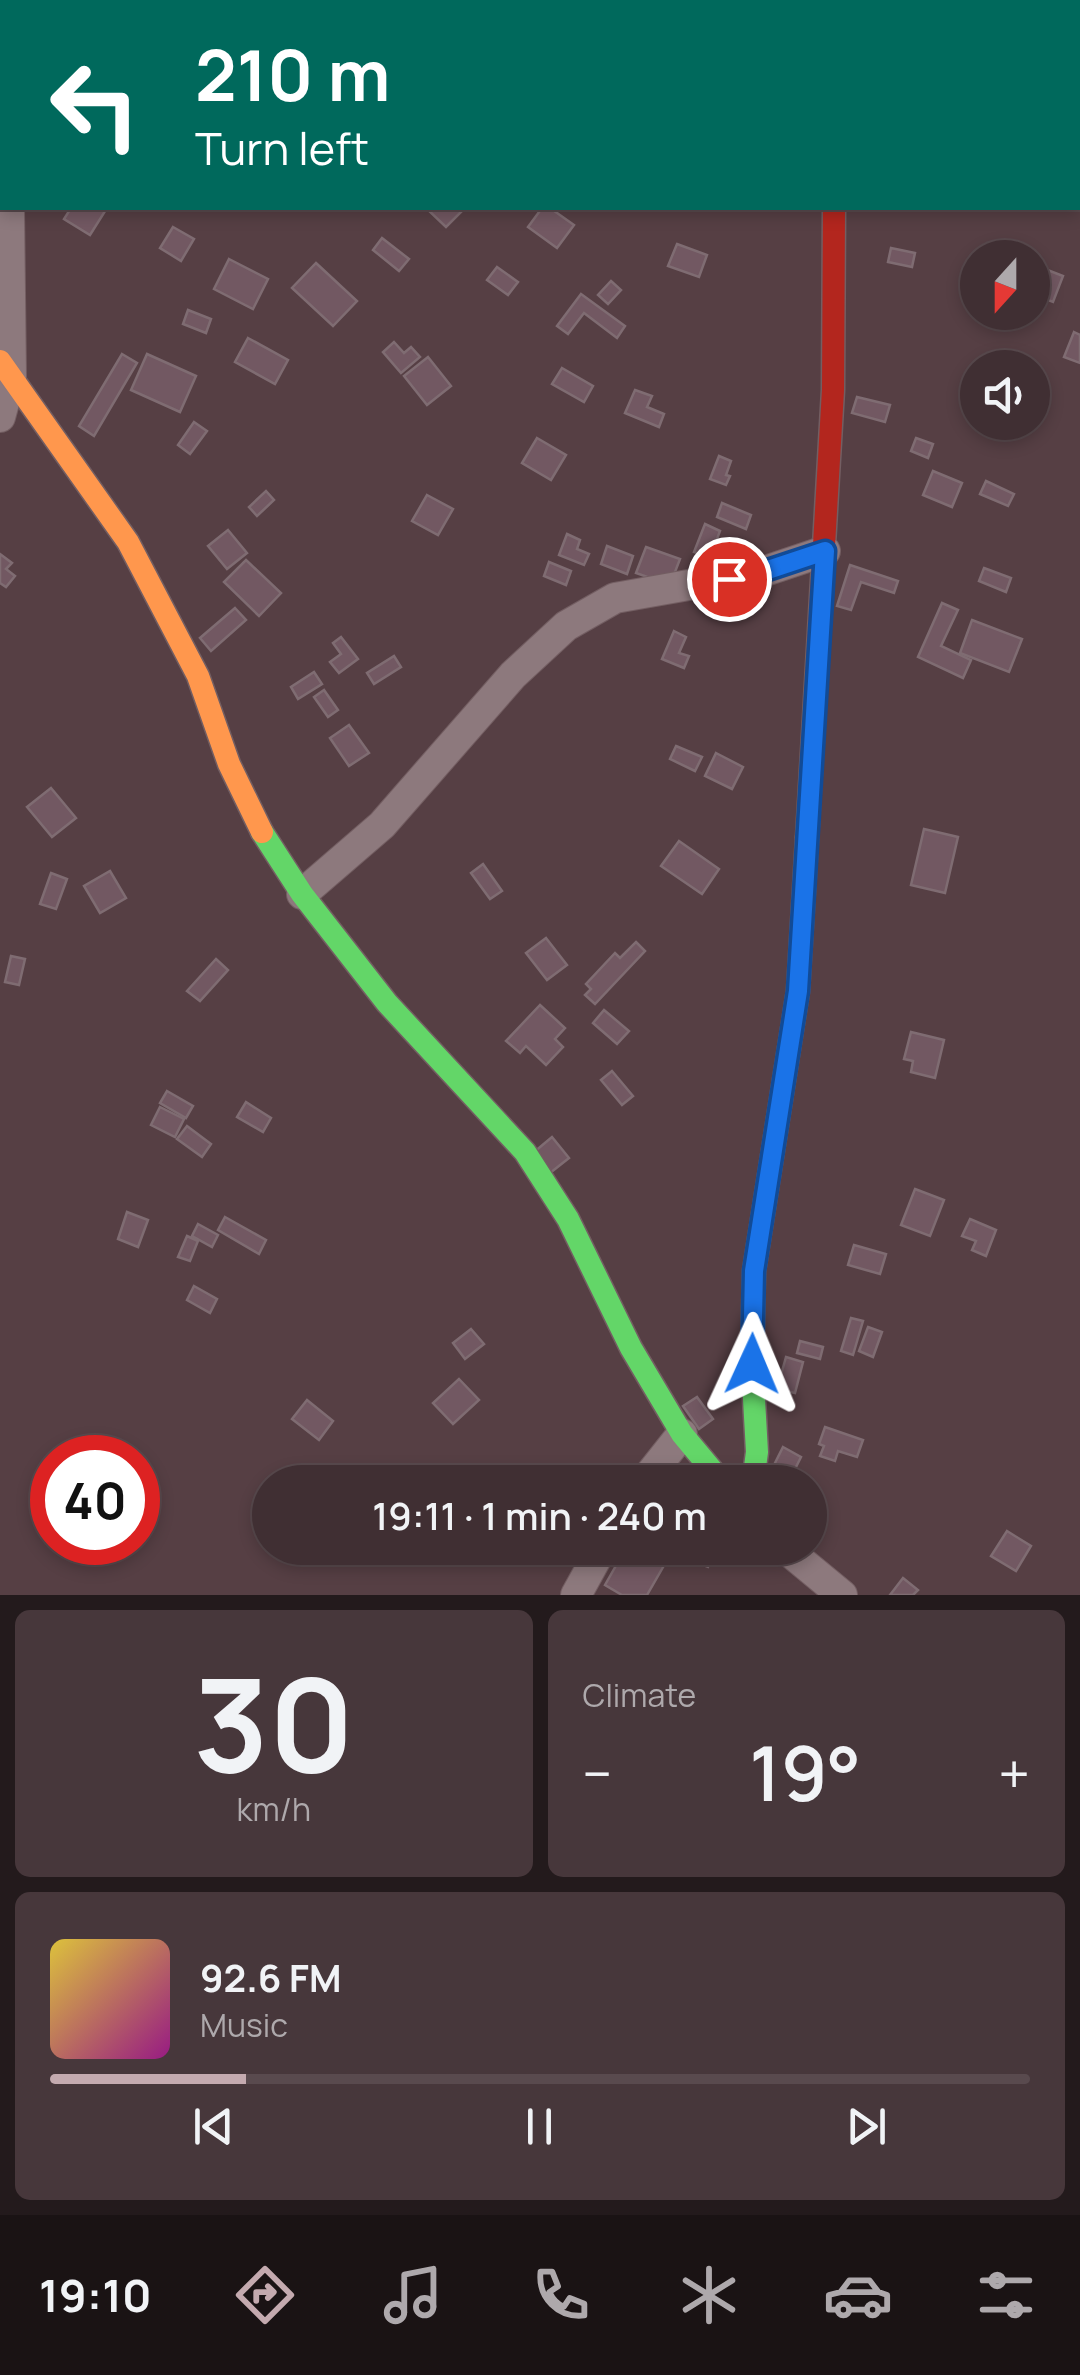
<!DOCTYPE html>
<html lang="en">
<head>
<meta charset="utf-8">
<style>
	:root { --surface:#402f33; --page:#47373b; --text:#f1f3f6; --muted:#aea9ac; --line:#594a4e; --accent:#c4aaaf }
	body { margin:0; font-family:Manrope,sans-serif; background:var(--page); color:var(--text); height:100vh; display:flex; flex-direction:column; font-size:38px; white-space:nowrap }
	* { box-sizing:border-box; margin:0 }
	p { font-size:32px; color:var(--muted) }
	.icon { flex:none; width:55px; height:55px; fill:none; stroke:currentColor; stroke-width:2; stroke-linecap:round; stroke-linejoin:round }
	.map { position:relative; height:1595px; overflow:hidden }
	.sheet { display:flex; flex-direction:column; gap:15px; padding:15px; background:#231a1c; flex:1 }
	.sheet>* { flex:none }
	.hud { position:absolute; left:0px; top:0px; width:1080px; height:210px; box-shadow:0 5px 15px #0003,0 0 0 2px var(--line); background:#00695c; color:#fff; overflow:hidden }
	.needle { width:65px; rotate:201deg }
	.tools { position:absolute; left:960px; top:240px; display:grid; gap:20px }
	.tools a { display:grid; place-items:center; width:90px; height:90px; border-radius:50%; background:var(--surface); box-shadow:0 5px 15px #0003,0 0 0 2px var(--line); font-size:50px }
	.speed { position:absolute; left:30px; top:1435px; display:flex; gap:20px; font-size:50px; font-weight:700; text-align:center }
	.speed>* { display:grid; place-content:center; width:130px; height:130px; border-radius:50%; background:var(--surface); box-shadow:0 5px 15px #0003,0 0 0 2px var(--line); line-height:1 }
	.speed .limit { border:15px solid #d22; background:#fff; color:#111 }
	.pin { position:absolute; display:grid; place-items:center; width:85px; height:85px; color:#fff; margin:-42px; border:5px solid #fff; border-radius:50%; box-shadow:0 2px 10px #0007 }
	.me { position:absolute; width:110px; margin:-55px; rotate:1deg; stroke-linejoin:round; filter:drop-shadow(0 0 8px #0008) }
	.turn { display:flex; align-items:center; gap:35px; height:210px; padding:0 30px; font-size:45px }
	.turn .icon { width:130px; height:130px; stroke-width:2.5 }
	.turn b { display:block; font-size:70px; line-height:85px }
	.big { font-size:75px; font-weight:600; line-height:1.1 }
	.sheet .tile { flex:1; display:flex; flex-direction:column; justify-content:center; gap:15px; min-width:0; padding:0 35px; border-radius:15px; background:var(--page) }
	.sheet .dial { align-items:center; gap:0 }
	.dial b { font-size:130px; line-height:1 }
	.song { display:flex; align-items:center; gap:30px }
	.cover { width:120px; height:120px; border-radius:15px; background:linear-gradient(135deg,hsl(50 70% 55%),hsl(310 70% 35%)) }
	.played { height:10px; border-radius:5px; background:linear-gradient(90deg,var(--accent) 20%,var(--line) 20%) }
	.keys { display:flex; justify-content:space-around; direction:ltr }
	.heat { display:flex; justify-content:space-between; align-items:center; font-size:55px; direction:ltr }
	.sheet .tiles { flex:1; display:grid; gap:15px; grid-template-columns:1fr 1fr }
	.tile:last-child { grid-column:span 2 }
	.trip { position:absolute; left:252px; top:1465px; width:575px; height:100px; border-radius:50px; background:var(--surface); box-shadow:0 5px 15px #0003,0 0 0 2px var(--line); font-weight:600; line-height:100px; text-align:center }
	.tab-bar { display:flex; height:160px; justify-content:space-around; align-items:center; background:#1a1314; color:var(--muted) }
	.tab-bar .icon { width:70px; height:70px }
	.tab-bar .selected { color:var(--accent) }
	.tab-bar b { font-size:45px; color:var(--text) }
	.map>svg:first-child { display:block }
</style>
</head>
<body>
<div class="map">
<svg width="1080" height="1595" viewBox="0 0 1080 1595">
	<rect width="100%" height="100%" fill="#563f44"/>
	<g fill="#725862" stroke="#7f6c72" stroke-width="2.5">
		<polygon points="71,208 107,208 90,235 64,219"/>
		<polygon points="426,208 465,208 446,227"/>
		<polygon points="542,208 550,208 574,225 557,248 528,227"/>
		<polygon points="173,227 194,239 181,261 160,248"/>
		<polygon points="382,238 409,259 399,271 373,250"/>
		<polygon points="677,244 707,255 699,277 668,266"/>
		<polygon points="891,248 915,253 912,267 888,262"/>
		<polygon points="229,259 268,279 253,309 214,289"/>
		<polygon points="316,263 357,301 333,326 292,288"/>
		<polygon points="1032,264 1063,276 1053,302 1032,294"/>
		<polygon points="497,267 518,282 508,295 487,280"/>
		<polygon points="611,281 621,290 608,304 598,295"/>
		<polygon points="581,294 625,326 617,338 584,313 568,334 557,326"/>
		<polygon points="188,310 211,319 206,333 183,324"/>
		<polygon points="1074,332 1080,335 1080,363 1064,357"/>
		<polygon points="248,338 288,360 275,384 235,362"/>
		<polygon points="394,342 404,353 411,347 420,357 401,373 383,352"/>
		<polygon points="122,354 137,363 94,436 79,426"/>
		<polygon points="147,354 196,376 180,412 131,390"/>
		<polygon points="428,357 451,386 427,405 404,376"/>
		<polygon points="562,368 593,386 584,402 552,384"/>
		<polygon points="635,390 652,396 647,407 664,414 659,427 625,413"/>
		<polygon points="857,397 890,405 885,422 852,413"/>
		<polygon points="194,422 207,431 190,454 178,445"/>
		<polygon points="537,438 566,455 551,480 522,463"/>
		<polygon points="916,438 933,444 928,458 911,451"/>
		<polygon points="719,456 731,461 726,475 730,476 726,485 710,479"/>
		<polygon points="933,471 962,483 952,507 923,495"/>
		<polygon points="986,481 1014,494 1008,506 980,494"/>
		<polygon points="266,491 274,500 257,516 249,507"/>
		<polygon points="427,495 453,509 438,535 412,521"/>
		<polygon points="722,503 751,515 746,529 717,517"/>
		<polygon points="705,524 720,531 710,558 694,552"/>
		<polygon points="228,530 247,553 227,569 208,546"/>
		<polygon points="567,534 580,540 577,549 589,554 584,565 559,555"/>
		<polygon points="607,546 633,556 627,574 601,564"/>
		<polygon points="646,547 680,559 670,585 636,573"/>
		<polygon points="0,554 12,563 6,569 15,576 6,587 0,583"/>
		<polygon points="246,560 281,593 259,616 224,582"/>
		<polygon points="549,562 571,571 566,585 544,576"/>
		<polygon points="850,565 898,581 894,593 861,582 851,610 837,606"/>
		<polygon points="984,568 1011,578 1006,592 979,581"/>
		<polygon points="942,603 958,610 941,646 971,660 963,678 918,657"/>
		<polygon points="235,608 246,620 211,651 200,638"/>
		<polygon points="972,620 1022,639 1009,672 960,653"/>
		<polygon points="674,631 686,637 679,653 689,656 684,668 662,659"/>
		<polygon points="341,637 358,659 339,673 330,662 341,654 333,643"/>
		<polygon points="394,656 401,667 374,684 367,673"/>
		<polygon points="314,672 322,684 298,699 291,687"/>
		<polygon points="324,690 338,710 328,717 314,697"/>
		<polygon points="349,725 369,753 349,766 330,738"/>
		<polygon points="676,746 702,757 695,771 670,759"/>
		<polygon points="716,753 743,767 732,789 705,776"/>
		<polygon points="51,788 76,818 52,837 27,807"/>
		<polygon points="924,829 958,837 945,893 911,885"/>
		<polygon points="679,841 719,869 702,894 661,866"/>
		<polygon points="483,864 502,891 490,899 471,873"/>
		<polygon points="110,871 126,898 100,913 84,886"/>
		<polygon points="51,873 67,879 56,909 40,904"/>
		<polygon points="546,938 567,965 547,980 526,953"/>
		<polygon points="636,942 645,951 595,1004 585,995 591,989 586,984 615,953 620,958"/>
		<polygon points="11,956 25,959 19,985 5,982"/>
		<polygon points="216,959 228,970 200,1001 187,991"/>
		<polygon points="540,1005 565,1028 555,1039 563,1047 546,1065 526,1046 520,1053 506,1041"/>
		<polygon points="604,1010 629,1031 617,1044 593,1023"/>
		<polygon points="911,1032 944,1040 935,1078 911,1072 913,1061 904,1059"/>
		<polygon points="612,1071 633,1096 622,1105 601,1080"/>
		<polygon points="167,1091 193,1106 186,1118 160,1103"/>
		<polygon points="246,1102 271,1118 263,1132 237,1117"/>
		<polygon points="160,1107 184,1119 175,1137 151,1125"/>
		<polygon points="187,1126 211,1144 202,1157 177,1139"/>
		<polygon points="552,1137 569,1158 550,1173 533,1153"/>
		<polygon points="915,1189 944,1200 930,1236 901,1225"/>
		<polygon points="127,1212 148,1220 138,1247 118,1239"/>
		<polygon points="225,1217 266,1240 259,1254 218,1230"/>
		<polygon points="970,1219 996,1230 986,1256 972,1250 976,1241 962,1236"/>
		<polygon points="198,1224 218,1235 212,1247 192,1236"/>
		<polygon points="187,1236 198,1241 190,1261 178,1257"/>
		<polygon points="854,1245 886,1254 880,1274 848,1265"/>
		<polygon points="194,1286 217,1299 210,1313 187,1300"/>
		<polygon points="851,1318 863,1321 853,1355 841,1351"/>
		<polygon points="868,1327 882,1332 873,1357 859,1351"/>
		<polygon points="471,1329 484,1344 465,1359 453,1343"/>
		<polygon points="800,1341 823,1347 820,1359 797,1353"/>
		<polygon points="786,1357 803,1362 795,1393 777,1389"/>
		<polygon points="459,1379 479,1400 453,1424 433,1403"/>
		<polygon points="697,1397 713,1419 699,1429 683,1406"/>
		<polygon points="307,1400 333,1421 319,1440 292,1419"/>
		<polygon points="825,1427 863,1440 857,1457 838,1451 835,1461 820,1456 824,1446 819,1444"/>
		<polygon points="783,1447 801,1457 790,1479 772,1469"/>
		<polygon points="1007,1531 1031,1546 1016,1571 991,1556"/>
		<polygon points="626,1548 674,1548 647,1595 622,1595 605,1585"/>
		<polygon points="699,1548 716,1548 708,1567 693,1561"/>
		<polygon points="903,1578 918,1590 913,1595 890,1595"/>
	</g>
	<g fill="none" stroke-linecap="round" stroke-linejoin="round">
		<defs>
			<g id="street">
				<polyline points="20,2 21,0"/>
				<polyline points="835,2 835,0"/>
				<polyline points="1078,74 1080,75"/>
				<polyline points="0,417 11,377 9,208"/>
				<polyline points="302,894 382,825 513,675 566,626 615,598 762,572 825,551"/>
				<polyline points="644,1482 682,1434"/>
				<polyline points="785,1548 842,1595"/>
				<polyline points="576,1595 602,1548"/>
			</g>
			<g id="fast">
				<polyline points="262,832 302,894 387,1003 525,1152 568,1219 631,1348 682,1434 722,1482"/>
				<polyline points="753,1482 757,1452 752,1364 754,1271 798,991 807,838"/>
			</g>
			<polyline id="slow" points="0,361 128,542 198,676 229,764 262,832"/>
			<polyline id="jam" points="807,838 833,390 834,208"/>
		</defs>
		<use href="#street" stroke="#735e62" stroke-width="32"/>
		<use href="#fast" stroke="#735e62" stroke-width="25"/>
		<use href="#slow" stroke="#735e62" stroke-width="25"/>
		<use href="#jam" stroke="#735e62" stroke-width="25"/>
		<use href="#street" stroke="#8d797d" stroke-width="30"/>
		<use href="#fast" stroke="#63d668" stroke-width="22"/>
		<use href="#slow" stroke="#ff974d" stroke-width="22"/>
		<use href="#jam" stroke="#b3261e" stroke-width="22"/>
	</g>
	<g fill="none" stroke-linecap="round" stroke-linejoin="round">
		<defs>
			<polyline id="route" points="729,579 762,572 825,551 798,991 754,1271 752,1364"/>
		</defs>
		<use href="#route" stroke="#114b97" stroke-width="25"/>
		<use href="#route" stroke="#1a73e8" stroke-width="18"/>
	</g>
</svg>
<div class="tools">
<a><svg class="needle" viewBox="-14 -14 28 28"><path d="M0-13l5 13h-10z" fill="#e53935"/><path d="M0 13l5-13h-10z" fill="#aea9ac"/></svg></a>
<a><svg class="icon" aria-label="sound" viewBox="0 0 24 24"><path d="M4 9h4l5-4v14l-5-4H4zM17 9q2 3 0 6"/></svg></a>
</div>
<div class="speed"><div class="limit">40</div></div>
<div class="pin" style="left:729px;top:579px;background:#d93025"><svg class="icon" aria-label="arrive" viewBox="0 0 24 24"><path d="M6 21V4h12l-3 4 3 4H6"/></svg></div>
<svg class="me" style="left:752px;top:1364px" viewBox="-20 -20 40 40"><path d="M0-17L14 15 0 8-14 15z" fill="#1a73e8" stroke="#fff" stroke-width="4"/></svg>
<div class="trip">19:11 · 1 min · 240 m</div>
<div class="hud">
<div class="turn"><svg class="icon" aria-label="left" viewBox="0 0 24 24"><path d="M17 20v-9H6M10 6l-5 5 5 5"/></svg><div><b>210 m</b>Turn left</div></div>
</div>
</div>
<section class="sheet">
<div class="tiles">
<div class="tile dial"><b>30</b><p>km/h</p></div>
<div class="tile"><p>Climate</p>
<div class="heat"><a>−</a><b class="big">19°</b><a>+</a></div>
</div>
<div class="tile">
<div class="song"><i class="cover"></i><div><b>92.6 FM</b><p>Music</p></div></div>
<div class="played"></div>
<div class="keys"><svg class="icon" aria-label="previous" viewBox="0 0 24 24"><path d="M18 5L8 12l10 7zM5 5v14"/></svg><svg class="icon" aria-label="pause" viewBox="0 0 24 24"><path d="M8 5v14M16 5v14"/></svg><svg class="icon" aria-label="next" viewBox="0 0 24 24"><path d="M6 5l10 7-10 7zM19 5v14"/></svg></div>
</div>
</div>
</section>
<nav class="tab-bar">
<b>19:10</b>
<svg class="icon selected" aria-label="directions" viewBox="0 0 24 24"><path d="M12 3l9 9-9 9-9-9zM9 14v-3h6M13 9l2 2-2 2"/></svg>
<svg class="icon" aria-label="music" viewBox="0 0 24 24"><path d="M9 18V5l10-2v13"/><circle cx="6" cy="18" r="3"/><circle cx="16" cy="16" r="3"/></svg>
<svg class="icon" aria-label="phone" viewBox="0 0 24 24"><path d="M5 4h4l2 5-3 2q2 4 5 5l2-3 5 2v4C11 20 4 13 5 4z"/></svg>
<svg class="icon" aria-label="climate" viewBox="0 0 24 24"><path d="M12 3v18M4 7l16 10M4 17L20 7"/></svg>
<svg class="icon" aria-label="car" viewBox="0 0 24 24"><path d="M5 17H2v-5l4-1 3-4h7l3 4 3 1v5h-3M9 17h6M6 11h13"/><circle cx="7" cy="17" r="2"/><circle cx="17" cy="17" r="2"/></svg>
<svg class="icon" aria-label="filters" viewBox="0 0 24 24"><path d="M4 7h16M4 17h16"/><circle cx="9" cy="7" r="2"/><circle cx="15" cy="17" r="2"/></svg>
</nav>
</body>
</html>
